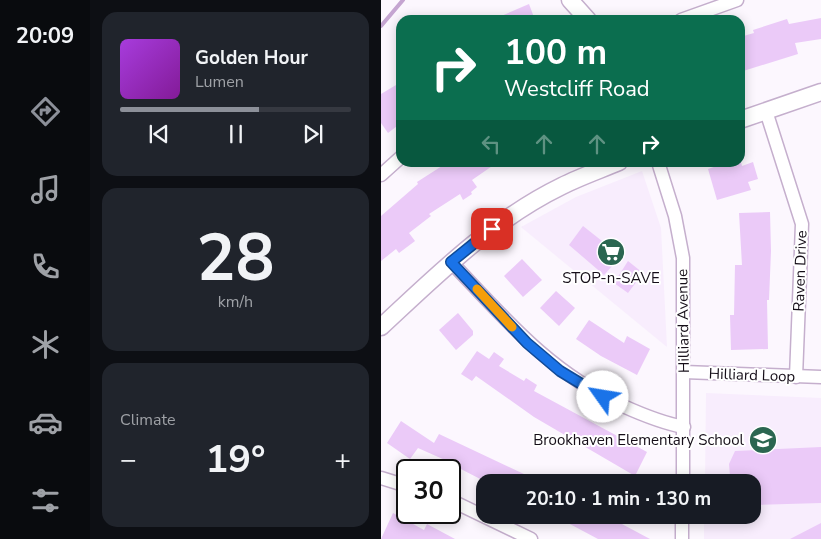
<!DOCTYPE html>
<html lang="en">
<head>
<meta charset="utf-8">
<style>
	:root { --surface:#171b24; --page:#20242c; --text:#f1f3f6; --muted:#9ea1a6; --line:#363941; --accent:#8c9099 }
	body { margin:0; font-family:"Nunito Sans",sans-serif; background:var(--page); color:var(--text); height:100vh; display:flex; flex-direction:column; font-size:19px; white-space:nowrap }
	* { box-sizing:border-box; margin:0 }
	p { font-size:16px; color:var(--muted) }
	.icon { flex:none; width:28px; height:28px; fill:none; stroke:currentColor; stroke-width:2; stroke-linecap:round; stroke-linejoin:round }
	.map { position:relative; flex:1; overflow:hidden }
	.sheet { display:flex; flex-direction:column; gap:12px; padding:12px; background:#0d0f14; width:291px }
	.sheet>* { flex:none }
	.banner { position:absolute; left:15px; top:15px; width:349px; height:152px; border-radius:15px; box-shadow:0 2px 12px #0003; background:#0b6e4f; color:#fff; overflow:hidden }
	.speed { position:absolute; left:15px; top:459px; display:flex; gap:10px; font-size:25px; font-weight:700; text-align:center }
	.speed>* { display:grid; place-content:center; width:65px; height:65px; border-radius:50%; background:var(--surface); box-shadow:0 2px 12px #0003; line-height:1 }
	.speed .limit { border:2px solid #111; border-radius:8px; background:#fff; color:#111 }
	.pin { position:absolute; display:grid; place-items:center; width:42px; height:42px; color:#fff; margin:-21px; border-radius:10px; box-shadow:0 2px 8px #0006 }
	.me { position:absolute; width:55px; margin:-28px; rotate:302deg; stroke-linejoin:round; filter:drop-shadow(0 0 4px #0008) }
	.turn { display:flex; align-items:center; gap:18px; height:105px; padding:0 25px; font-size:22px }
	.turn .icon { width:65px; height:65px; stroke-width:2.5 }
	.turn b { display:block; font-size:35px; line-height:42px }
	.lanes { display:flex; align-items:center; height:48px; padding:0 25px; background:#0003; justify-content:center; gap:25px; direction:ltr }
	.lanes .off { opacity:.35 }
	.big { font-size:38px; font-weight:700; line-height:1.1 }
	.sheet .widget { flex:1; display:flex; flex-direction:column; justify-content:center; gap:8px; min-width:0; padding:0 18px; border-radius:15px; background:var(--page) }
	.sheet .dial { align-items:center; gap:0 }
	.dial b { font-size:65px; line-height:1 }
	.song { display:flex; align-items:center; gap:15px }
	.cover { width:60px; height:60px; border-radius:8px; background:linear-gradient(135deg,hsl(280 70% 55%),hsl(290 70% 35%)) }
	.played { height:5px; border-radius:2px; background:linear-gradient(90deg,var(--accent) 60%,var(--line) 60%) }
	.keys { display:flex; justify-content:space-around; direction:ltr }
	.heat { display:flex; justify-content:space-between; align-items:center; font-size:28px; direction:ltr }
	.trip { position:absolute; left:95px; top:474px; width:285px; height:50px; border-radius:15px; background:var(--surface); box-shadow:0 2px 12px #0003; font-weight:700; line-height:50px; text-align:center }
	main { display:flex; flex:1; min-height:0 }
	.tabs { display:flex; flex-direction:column; width:90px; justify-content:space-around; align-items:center; background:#090b0e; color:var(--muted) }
	.tabs .icon { width:35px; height:35px }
	.tabs .on { color:var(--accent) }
	.tabs b { font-size:22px; color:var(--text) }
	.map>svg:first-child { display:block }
</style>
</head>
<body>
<main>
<nav class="tabs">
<b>20:09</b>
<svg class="icon on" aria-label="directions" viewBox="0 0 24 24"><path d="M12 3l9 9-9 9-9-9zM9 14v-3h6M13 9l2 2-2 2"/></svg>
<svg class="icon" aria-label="music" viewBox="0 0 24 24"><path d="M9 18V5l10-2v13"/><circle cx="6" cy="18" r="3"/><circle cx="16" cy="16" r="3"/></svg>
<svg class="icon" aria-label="phone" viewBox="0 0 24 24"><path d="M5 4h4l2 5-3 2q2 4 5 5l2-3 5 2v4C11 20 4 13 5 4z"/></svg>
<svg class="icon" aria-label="climate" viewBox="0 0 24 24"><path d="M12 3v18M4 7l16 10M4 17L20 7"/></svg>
<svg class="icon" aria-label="car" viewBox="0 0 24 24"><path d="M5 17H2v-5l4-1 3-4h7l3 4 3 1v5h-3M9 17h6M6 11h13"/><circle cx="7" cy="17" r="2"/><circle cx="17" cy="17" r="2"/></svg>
<svg class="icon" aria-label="filters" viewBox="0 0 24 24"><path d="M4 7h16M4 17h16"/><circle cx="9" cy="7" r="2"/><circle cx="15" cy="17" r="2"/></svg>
</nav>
<section class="sheet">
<div class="widget">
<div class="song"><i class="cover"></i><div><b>Golden Hour</b><p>Lumen</p></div></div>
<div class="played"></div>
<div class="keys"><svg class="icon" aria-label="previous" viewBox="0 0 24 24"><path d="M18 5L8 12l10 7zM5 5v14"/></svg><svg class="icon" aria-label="pause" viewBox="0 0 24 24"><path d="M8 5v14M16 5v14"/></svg><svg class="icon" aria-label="next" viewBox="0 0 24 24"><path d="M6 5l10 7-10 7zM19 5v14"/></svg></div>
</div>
<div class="widget dial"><b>28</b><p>km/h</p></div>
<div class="widget"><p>Climate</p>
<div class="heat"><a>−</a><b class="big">19°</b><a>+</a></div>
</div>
</section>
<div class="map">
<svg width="440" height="539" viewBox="0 0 440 539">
	<rect width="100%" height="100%" fill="#fcf7fe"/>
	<g fill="#f8edfd">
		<polygon points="261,171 280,228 286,347 140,227 195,197"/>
		<polygon points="325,393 440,398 440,539 323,539 323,515 371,515 371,482 324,482"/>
	</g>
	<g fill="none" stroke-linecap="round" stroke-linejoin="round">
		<polyline stroke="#c5a5d1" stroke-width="4" points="0,26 22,0"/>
	</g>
	<g fill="#ebcaf8">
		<polygon points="148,4 154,20 111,20"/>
		<polygon points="440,18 440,39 414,43 417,54 359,72 359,37 373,33 372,30 406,19 408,24"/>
		<polygon points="20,82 20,123 7,133 0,123 0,94"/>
		<polygon points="58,162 117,162 91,180 96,187 90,192 91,194 82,200 79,194 48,214 50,216 28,233 34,241 18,253 15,249 0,261 0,216 37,184 36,182 61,166"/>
		<polygon points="347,162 360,162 361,166 372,162 377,179 367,182 370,190 336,200 327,169"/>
		<polygon points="389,212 390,251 388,300 386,300 387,349 350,350 349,315 353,315 354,265 361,265 358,213"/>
		<polygon points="202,226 240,256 223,275 188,245"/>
		<polygon points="141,259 161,280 142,297 123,276"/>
		<polygon points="247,261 262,273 247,293 233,283"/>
		<polygon points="175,291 194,308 178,326 159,308"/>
		<polygon points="77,313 92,331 92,335 75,350 58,330"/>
		<polygon points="208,320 243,343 246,336 269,349 256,375 220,356 195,339"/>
		<polygon points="96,351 108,359 113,352 123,359 118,366 143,381 145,378 156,385 153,391 266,452 254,476 153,417 95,376 91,381 80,374"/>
		<polygon points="20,421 53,443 58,434 160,482 105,482 76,467 73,472 61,466 64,460 37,448 29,459 6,443"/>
		<polygon points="440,447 440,503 371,505 371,482 352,482 349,476 348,464 354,451"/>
		<polygon points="12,513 43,530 46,524 74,539 0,539"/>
		<polygon points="172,515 224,515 269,539 217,539"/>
		<polygon points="440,523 440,539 409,539"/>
	</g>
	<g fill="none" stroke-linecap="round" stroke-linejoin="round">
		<defs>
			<g id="minor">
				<polyline points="300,20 356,0"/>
				<polyline points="385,111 421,224 415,377"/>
				<polyline points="277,162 294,216 302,258 302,482"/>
				<polyline points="0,175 20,157"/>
				<path d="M 70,262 C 125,320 168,372 242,406 C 262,415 281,423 303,427"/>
				<polyline points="303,372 440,377"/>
				<polyline points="0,478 26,486"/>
				<polyline points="69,500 150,539"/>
				<polyline points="301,539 301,515"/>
			</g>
			<g id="tertiary">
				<polyline points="189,0 207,20"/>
				<polyline points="359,120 440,92"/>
				<path d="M 0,327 C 56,275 111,220 181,186 C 199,177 219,170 238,162"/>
			</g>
		</defs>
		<use href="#minor" stroke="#c5afcd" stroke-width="15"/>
		<use href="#tertiary" stroke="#c5afcd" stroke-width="19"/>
		<use href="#minor" stroke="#fff" stroke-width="12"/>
		<use href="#tertiary" stroke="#fff" stroke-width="16"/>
	</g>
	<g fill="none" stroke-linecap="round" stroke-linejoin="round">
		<defs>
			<polyline id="route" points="111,229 70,262 146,343 179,371 222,397"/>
		</defs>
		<use href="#route" stroke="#114b97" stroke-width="12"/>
		<use href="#route" stroke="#1a73e8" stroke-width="9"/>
		<polyline stroke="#f59e0b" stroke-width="9" points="96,289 131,327"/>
	</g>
	<defs>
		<symbol id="supermarket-disc" viewBox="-11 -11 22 22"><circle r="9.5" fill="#2b6651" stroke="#fff"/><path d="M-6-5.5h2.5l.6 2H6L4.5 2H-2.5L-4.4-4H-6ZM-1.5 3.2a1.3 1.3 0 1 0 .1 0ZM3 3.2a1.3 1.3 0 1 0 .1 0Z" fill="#fff"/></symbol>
		<symbol id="school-disc" viewBox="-11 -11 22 22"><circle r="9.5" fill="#2b6651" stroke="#fff"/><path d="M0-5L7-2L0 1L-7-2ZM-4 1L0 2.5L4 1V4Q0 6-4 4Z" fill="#fff"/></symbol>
	</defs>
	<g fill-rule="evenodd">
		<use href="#supermarket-disc" x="214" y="236" width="32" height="32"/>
		<use href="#school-disc" x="366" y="424" width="32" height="32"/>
	</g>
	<g text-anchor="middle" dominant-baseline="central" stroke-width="4" stroke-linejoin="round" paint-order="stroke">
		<g font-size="15" fill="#150e18" stroke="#fff">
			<text transform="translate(419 271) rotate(-88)">Raven Drive</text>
			<text transform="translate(302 321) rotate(-91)">Hilliard Avenue</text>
			<text transform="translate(371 375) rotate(2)">Hilliard Loop</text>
		</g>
		<g font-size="15" fill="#150e18" stroke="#fff">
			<text x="230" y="278">STOP-n-SAVE</text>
			<text x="363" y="440" text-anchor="end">Brookhaven Elementary School</text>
		</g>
	</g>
</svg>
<div class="speed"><div class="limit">30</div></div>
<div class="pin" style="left:111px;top:229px;background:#d93025"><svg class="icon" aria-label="arrive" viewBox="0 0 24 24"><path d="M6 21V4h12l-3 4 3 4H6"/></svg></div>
<svg class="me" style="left:222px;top:397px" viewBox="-20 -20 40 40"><circle r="19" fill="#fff"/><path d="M0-13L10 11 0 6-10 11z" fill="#1a73e8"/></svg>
<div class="trip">20:10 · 1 min · 130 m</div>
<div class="banner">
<div class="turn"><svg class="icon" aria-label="right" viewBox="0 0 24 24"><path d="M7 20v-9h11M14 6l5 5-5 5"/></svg><div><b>100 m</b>Westcliff Road</div></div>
<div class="lanes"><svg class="icon off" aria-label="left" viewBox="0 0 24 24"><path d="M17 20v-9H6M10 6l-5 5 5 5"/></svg><svg class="icon off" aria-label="ahead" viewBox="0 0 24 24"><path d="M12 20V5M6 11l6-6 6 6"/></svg><svg class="icon off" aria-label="ahead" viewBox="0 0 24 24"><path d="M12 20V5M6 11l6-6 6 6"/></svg><svg class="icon" aria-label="right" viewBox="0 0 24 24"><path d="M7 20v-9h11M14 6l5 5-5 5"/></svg></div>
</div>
</div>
</main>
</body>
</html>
